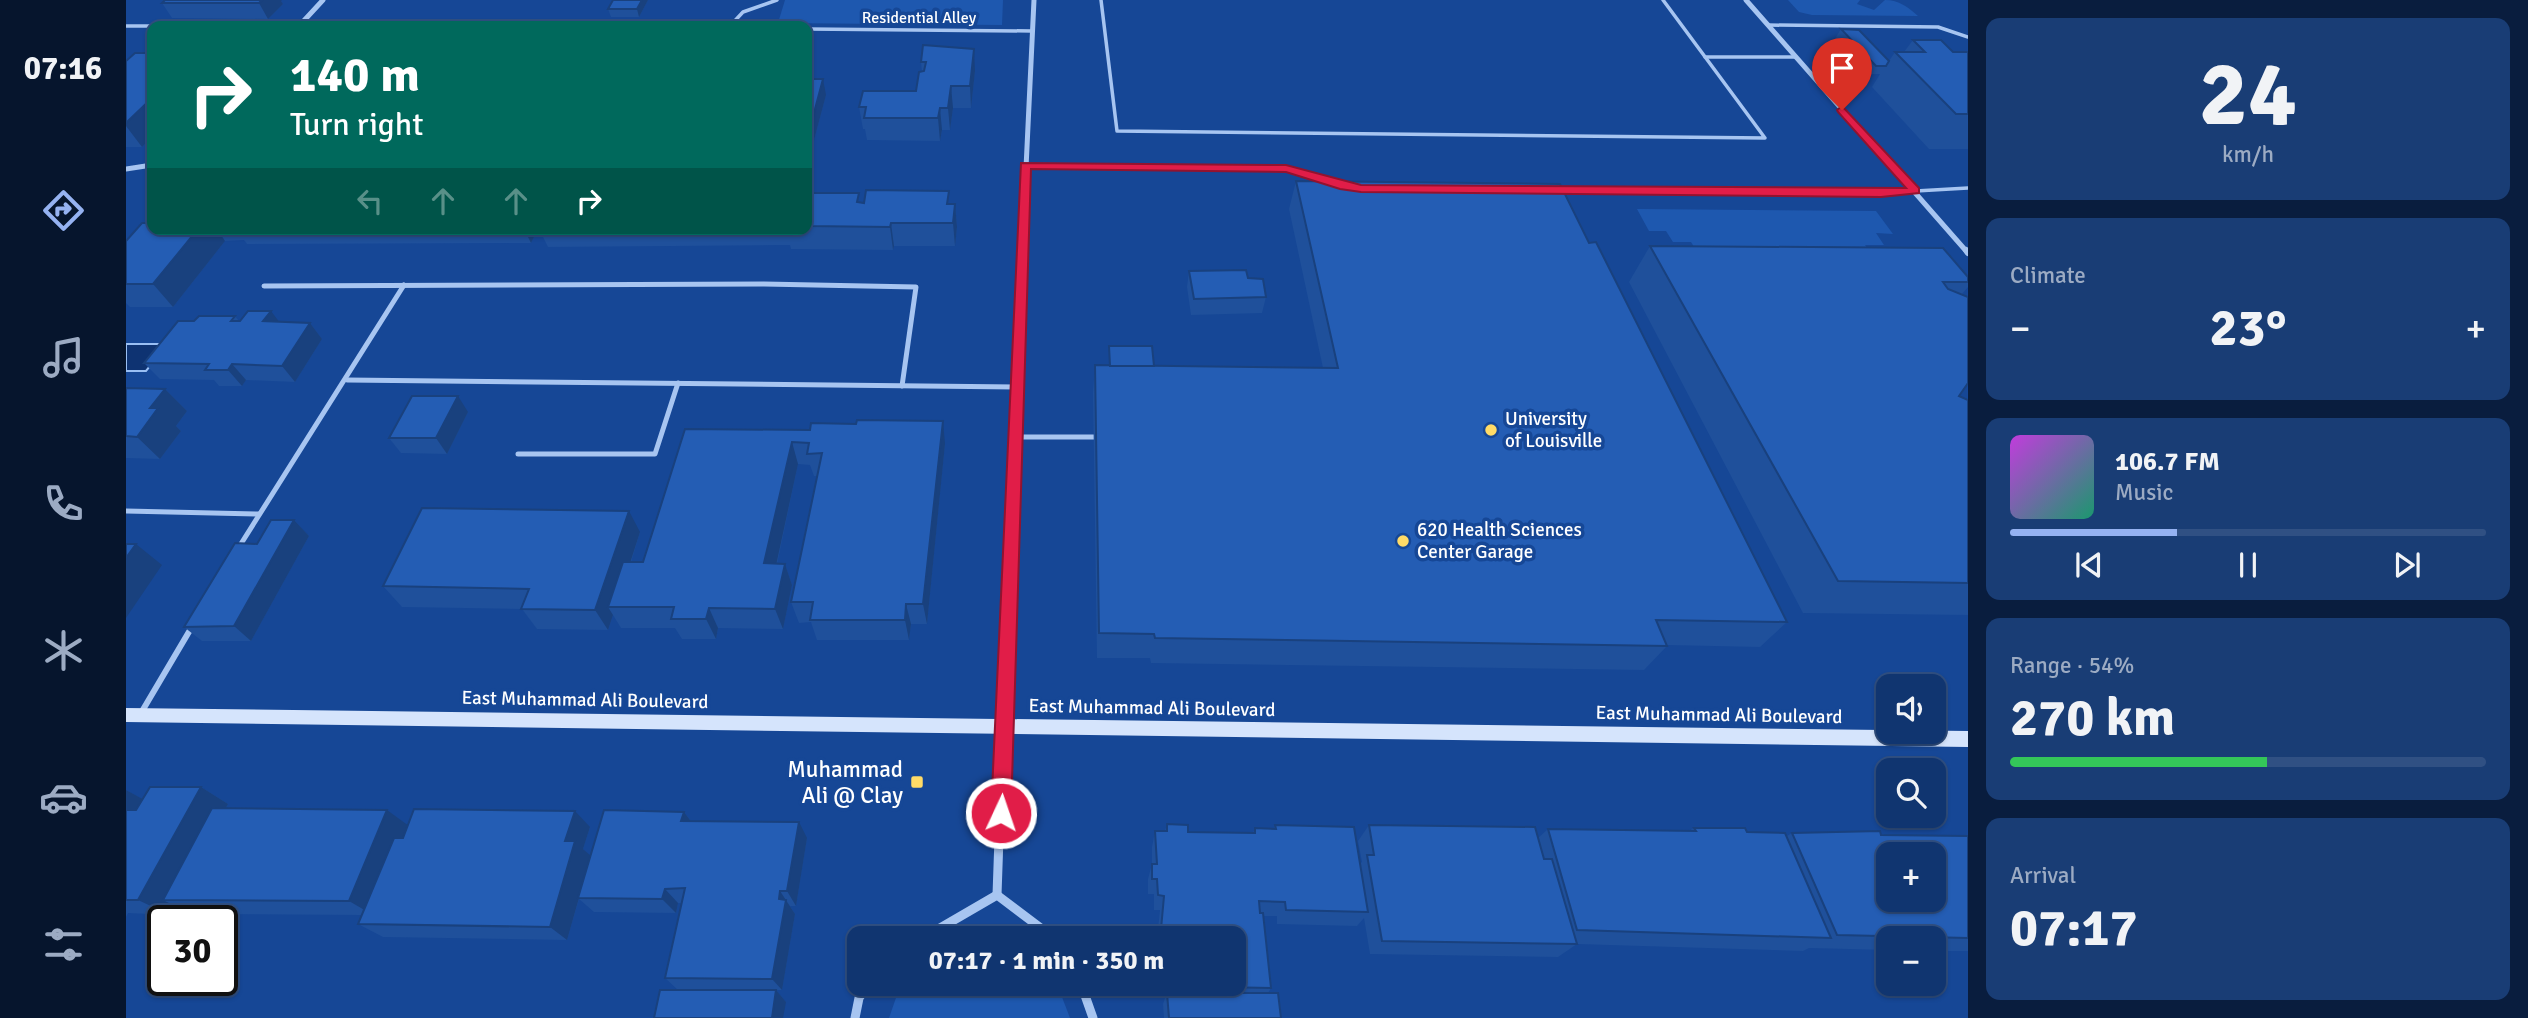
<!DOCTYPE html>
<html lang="en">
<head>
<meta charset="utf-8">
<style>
	:root { --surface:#103570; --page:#193d75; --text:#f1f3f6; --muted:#9cabc3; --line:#305083; --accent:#95b2f1 }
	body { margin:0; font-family:Signika,sans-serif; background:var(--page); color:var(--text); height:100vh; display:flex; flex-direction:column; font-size:26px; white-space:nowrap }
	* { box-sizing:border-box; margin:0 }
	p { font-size:23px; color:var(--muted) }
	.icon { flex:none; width:38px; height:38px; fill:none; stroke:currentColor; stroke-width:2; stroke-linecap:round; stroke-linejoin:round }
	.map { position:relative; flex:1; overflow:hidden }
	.sheet { display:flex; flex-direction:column; gap:18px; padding:18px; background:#091d3e; width:560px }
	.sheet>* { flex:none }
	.hud { position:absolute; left:21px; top:21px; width:665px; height:214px; border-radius:14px; box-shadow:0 2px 5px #0004,0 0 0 2px var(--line); background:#00695c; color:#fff; overflow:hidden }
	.tools { position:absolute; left:1750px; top:674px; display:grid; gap:14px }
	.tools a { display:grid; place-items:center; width:70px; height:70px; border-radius:14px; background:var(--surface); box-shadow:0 2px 5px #0004,0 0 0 2px var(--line); font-size:35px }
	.speed { position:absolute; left:21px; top:905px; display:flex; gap:14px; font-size:35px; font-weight:700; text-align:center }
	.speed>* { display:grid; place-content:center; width:91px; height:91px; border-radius:50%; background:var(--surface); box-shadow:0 2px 5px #0004,0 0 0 2px var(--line); line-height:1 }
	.speed .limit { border:4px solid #111; border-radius:10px; background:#fff; color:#111 }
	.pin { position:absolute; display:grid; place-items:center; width:60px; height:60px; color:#fff; margin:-72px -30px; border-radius:50% 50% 50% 0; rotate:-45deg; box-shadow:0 0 7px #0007 }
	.pin .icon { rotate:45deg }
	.me { position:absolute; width:77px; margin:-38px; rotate:3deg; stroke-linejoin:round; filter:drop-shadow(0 0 5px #0008) }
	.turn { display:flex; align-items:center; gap:24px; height:147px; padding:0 28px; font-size:32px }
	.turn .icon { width:91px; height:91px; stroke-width:2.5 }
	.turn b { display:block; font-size:49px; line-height:60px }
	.lanes { display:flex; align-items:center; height:66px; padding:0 28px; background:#0003; justify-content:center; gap:35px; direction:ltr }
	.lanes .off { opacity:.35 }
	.big { font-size:52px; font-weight:700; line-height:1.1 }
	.sheet .card { flex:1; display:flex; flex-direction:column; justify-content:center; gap:10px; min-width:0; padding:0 24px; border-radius:14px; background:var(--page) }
	.sheet .dial { align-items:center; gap:0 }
	.dial b { font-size:91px; line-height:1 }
	.song { display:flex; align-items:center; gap:21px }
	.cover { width:84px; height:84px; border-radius:10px; background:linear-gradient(135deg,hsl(290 70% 55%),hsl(160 70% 35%)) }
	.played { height:7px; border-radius:4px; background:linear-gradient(90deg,var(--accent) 35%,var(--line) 35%) }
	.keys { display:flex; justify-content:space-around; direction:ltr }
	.heat { display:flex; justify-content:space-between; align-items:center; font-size:38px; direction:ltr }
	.charge { height:10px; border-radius:5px; background:linear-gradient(90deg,#34c759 54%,var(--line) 0) }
	.trip { position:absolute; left:721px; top:926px; width:399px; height:70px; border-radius:14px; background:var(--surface); box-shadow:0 2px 5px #0004,0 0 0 2px var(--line); font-weight:700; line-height:70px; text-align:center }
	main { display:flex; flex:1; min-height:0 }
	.tabs { display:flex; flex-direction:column; width:126px; justify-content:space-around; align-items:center; background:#06152d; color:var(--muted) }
	.tabs .icon { width:49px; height:49px }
	.tabs .on { color:var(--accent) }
	.tabs b { font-size:32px; color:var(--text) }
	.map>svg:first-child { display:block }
</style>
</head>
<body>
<main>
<nav class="tabs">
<b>07:16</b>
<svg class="icon on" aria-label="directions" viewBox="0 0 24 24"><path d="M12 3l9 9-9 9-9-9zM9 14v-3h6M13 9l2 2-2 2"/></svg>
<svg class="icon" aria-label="music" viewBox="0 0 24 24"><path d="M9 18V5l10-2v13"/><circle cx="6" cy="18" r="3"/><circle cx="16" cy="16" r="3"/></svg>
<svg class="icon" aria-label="phone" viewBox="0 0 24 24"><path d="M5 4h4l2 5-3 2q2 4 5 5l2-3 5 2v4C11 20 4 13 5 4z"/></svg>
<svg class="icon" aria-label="climate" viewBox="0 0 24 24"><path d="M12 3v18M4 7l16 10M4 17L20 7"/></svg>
<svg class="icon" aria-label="car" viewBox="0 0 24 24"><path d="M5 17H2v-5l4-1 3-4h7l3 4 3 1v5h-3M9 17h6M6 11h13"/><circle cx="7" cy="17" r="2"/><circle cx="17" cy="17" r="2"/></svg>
<svg class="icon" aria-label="filters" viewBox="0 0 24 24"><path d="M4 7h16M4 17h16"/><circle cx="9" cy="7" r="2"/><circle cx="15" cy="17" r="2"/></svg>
</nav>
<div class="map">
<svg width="1842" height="1018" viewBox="0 0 1842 1018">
	<rect width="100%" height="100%" fill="#164796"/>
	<g fill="#1e58af">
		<polygon points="659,0 877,0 876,25 652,23"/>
		<path d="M 1662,0 L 1734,0 L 1731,4 L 1748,10 L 1759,0 C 1773,0 1782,7 1792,16 L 1686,15 L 1673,12 Z"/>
		<polygon points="1511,209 1750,211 1767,234 1750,233 1758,245 1739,245 1748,257 1573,255 1565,242 1547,242 1540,231 1523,231"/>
		<polygon points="779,984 931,984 944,1018 763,1018 772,992"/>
	</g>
	<polygon fill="#0e3372" stroke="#99bff4" stroke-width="2" points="0,344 42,344 20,371 0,371"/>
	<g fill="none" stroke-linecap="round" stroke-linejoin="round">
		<g stroke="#a7c5f1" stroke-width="3.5">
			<polyline points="975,0 991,131 1639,138 1537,0"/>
			<polyline points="1642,25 1812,27 1842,37"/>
			<polyline points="0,26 26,26"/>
			<polyline points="44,26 175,26"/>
			<polyline points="604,26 617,12 651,0"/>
			<polyline points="681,29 906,31"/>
			<polyline points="1579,57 1670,57"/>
			<polyline points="899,165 1161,169 1206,183"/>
			<polyline points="1432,190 1755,193 1842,188"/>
		</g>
		<g stroke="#a7c5f1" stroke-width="5">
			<polyline points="138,286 638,284 790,287 776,386"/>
			<polyline points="221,380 890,387"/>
			<polyline points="887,437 968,437"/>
			<polyline points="392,454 529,454 552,383"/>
			<polyline points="0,511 133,514"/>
			<polyline points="113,547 278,285"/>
		</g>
		<polyline stroke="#a7c5f1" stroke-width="6" points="15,713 67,625"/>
		<g stroke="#a7c5f1" stroke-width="5">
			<polyline points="1620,0 1841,252"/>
			<polyline points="173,26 197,0"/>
			<polyline points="0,169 26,165"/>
			<polyline points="896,252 908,0"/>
		</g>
		<g stroke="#a7c5f1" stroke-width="6">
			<polyline points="1840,250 1842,253"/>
			<polyline points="882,583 896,250"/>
		</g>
		<g stroke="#a7c5f1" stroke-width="9">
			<polyline points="871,895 882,581"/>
			<polyline points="871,895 928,938"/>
			<polyline points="797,938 871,895"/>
			<polyline points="955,984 967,1018"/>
			<polyline points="729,1018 733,998 743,984"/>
		</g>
		<polygon fill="#d5e4fc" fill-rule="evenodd" points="0,708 1842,731 1842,747 0,722"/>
	</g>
	<g fill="#1f509b">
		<polygon points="487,0 522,0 513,17 485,17 482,9"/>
		<polygon points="155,1 157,4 142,19 46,18 36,3"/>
		<polygon points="1715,29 1763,61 1769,52 1778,52 1787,40 1827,52 1842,52 1842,149 1803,149 1746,87 1754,74 1744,74 1710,37"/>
		<polygon points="797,45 849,71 845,108 827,108 824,130 816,130 814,141 741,140 739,129 737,129 733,107 790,91 796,72 795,62"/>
		<polygon points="26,53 26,137 16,147 0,147 0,61"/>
		<polygon points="681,79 700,95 687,144 681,144"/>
		<polygon points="1170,181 1463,243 1661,622 1634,647 1541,645 1541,646 1518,670 1025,663 1024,658 971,658 967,393 969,365 983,366 983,346 1028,366 1197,368 1163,209"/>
		<polygon points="681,193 735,202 829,204 831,227 829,246 768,246 767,250 665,249 664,245 653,245 422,247 413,229 681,229"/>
		<polygon points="26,229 412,229 405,243 121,244 118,240 99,241 47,307 4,307 0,303 0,241"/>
		<polygon points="1524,246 1842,277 1842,287 1836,294 1833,396 1842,400 1842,615 1677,613 1503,282"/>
		<polygon points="1063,271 1122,278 1140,297 1136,313 1065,315 1061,287"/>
		<polygon points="109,316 113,321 184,323 196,339 169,382 120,380 116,386 93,386 88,380 34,379 18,363 68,321"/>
		<polygon points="0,388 39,389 61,411 50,426 55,431 34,459 0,458"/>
		<polygon points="342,412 321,454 275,453 263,438"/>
		<polygon points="559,429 819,444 801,624 785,624 783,640 691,640 685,622 673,623 665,602 691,476 688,476 684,465 672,464 651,564 659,564 666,585 657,629 592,628 590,639 556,639 549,628 495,628 487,615 482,630 411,629 396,609 276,607 257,586 514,532 505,562 517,562"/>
		<polygon points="168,520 183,536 125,641 76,641 58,627 131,544"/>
		<polygon points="75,787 102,804 100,808 282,825 464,827 457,849 464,856 558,812 565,821 681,838 670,906 664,906 669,914 656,990 650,990 660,1002 552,990 539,978 556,903 552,903 550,913 468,912 453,899 441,940 257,937 232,924 236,915 68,914 49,906 44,915 2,913 0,917 0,790 16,799"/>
		<polygon points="1041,824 1062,832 1127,833 1129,828 1148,829 1149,825 1234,864 1236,862 1232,841 1243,825 1412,838 1422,829 1563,831 1568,828 1661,836 1666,833 1842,836 1842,951 1808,951 1808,938 1762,938 1762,950 1683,948 1677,951 1451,944 1432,957 1244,954 1238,918 1231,926 1151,924 1151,916 1138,916 1145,988 1142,993 1155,1018 1038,1018 1037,1004 1039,998 1034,998 1033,984 1108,984 1032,929 1034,910 1028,910 1028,894 1022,894 1022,879 1026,864 1026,847 1029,831 1039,831"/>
	</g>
	<g fill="#19417e">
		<polygon points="136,0 156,0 155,1 157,4 142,19 133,3"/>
		<polygon points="516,0 522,0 513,17 511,9"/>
		<polygon points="848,49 849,71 845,108 844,86"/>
		<polygon points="697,79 700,95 687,144 684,128"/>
		<polygon points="825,86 827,108 824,130 822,108"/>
		<polygon points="26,98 26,137 16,147 0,126 0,123"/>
		<polygon points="814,108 816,130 814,141 812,118"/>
		<polygon points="829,204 831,227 829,246 827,223"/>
		<polygon points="765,223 768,246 767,250 764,227"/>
		<polygon points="72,229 91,229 99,241 47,307 27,284"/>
		<polygon points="398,229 412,229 405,243"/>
		<polygon points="145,311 157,327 137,321"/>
		<polygon points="184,323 196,339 169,382 156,366"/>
		<polygon points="106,364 120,380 116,386 102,370"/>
		<polygon points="39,389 61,411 50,426 55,431 34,459 11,437 24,408"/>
		<polygon points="332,396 342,412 321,454 310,438"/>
		<polygon points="817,421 819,444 801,624 797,604"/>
		<polygon points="666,442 672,464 646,584 638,563"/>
		<polygon points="503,511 514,532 490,607 482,607 487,615 482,630 469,610"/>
		<polygon points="168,520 183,536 125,641 108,626"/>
		<polygon points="10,544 36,565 0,618 0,558"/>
		<polygon points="659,564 666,585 657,629 649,609"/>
		<polygon points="780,604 785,624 783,640 779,620"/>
		<polygon points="583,608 592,628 590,639 580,619"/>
		<polygon points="75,787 102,804 51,900 37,900 49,906 44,915 12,900"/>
		<polygon points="0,790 22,802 0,822"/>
		<polygon points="261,810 283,826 247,915 223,901"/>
		<polygon points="449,811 464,827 457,849 465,856 441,940 424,927 439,841"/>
		<polygon points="558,812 570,828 555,821"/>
		<polygon points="673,822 681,838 670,906 661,891"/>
		<polygon points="539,889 552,903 550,913 536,899"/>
		<polygon points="654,891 669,914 656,990 646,979"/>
		<polygon points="650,990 660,1002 657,1018 646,1018"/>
	</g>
	<g fill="#245db4" stroke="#19417e" stroke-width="2" fill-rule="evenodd">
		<polygon points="39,0 136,0 133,3 36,3"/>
		<polygon points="487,0 516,0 511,9 482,9"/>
		<polygon points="1715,29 1733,30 1763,61 1760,66 1750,66"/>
		<polygon points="1787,40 1815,40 1827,52 1842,52 1842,114 1830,114 1769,52 1799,52"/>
		<polygon points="797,45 848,49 844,86 825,86 822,108 814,108 812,118 738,118 740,107 733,107 737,91 790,91 793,72 798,71 800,62 795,62"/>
		<polygon points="9,53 26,53 26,98 0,123 0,61"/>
		<polygon points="681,79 697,79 684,128 681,128"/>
		<polygon points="1170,181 1434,184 1463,243 1470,242 1661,622 1530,620 1541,646 1029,638 1028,634 973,633 969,365 1212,368"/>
		<polygon points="740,190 823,191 821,204 829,204 827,223 765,223 764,227 681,226 681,193 733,193 731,202 738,203"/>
		<polygon points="16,223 26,223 26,229 72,229 27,284 0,284 0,241"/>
		<polygon points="1524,246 1817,248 1842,277 1842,282 1817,282 1822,289 1842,297 1842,383 1833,396 1842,400 1842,583 1712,581"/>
		<polygon points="1120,270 1122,278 1137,279 1140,297 1068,299 1063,271"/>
		<polygon points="122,311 145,311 137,321 184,323 156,366 106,364 102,370 79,370 83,364 18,363 52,321 68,321 73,316 109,316 105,321 114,321"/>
		<polygon points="983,346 1026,346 1028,366 984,366"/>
		<polygon points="0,388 39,389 24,408 32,408 11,437 0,436"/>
		<polygon points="286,396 332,396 310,438 263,438"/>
		<polygon points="731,420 817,421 797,604 780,604 779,620 684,620 687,602 665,602 696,453 681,454 683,443 666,442 638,563 659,564 649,609 583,608 580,619 545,619 548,607 482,607 497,562 517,562 559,429 684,430 685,423 730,424"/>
		<polygon points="296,508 503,511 469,610 395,609 403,589 257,586"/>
		<polygon points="145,520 168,520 108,626 58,627 109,543 131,544"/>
		<polygon points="0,544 10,544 0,558"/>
		<polygon points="24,787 75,787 12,900 0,900 0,810 10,810"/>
		<polygon points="86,808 261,810 223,901 37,900"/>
		<polygon points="288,809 449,811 439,841 449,841 424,927 232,924 268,838 277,838"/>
		<polygon points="478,810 558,812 555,821 673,822 661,891 654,891 653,899 660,900 646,979 539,978 559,888 539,889 536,899 452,898"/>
		<polygon points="1041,824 1062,825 1062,832 1129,833 1129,828 1150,829 1149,825 1228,827 1242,912 1160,910 1159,902 1133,901 1134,913 1137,913 1145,988 1038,986 1038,984 1108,984 1108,938 1030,938 1030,929 1035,929 1038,896 1032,895 1031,879 1026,879 1026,864 1031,864 1029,831 1041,831"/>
		<polygon points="1243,825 1409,827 1418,859 1426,859 1451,944 1256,941 1241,855 1248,855"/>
		<polygon points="1568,828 1619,828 1621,832 1659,833 1705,938 1451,930 1422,829 1570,831"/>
		<path d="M 1754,831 L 1755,835 L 1842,836 L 1842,938 L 1711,935 L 1666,833 ZM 1762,854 L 1808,854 L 1808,900 L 1762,900 Z"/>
		<polygon points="534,990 650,990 646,1018 528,1018"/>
		<polygon points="1041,993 1152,993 1155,1018 1043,1018"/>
	</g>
	<polygon fill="#e11d48" stroke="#92132f" stroke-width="2" points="1716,106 1793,188 1793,193 1755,197 1235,192 1214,189 1160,172 905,169 885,813 882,820 875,823 868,820 865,813 895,163 1160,165 1235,185 1780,188 1712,112 1711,110"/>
	<g fill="#ffdb67" stroke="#164796" stroke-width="2.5">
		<circle cx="1365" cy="430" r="7"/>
		<circle cx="1277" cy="541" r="7"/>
		<rect x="784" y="775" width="14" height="14" rx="3.5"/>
	</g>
	<g text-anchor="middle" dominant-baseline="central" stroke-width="7" stroke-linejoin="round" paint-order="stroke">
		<g font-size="16" fill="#fff" stroke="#164796">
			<text x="793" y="18">Residential Alley</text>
		</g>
		<g font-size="19" fill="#fff" stroke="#164796" text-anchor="start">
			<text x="1379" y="419">University<tspan x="1379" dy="22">of Louisville</tspan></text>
			<text x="1291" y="530">620 Health Sciences<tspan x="1291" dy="22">Center Garage</tspan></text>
		</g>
		<g font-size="19" fill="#fff" stroke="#164796">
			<text transform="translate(459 700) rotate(1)">East Muhammad Ali Boulevard</text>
			<text transform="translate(1026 708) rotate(1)">East Muhammad Ali Boulevard</text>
			<text transform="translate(1593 715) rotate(1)">East Muhammad Ali Boulevard</text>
		</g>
		<g font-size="23" fill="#fff" stroke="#164796" text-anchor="end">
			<text x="777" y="769">Muhammad<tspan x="777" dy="26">Ali @ Clay</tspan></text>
		</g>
	</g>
</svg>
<div class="tools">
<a><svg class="icon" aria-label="sound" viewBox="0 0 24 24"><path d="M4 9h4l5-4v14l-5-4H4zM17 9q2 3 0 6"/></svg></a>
<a><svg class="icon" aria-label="search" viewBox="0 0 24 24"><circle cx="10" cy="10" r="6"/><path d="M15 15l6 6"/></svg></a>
<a>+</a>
<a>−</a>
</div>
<div class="speed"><div class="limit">30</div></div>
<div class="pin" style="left:1716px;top:110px;background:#d93025"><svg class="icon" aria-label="arrive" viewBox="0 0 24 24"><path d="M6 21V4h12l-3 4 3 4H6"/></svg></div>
<svg class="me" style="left:875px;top:813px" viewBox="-20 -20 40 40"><circle r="17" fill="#e11d48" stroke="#fff" stroke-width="3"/><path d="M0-11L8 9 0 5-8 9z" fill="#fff"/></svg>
<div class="trip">07:17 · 1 min · 350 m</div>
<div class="hud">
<div class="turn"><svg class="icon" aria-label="right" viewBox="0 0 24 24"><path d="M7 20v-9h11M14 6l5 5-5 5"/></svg><div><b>140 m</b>Turn right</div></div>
<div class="lanes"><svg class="icon off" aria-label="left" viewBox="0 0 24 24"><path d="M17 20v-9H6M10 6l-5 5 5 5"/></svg><svg class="icon off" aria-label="ahead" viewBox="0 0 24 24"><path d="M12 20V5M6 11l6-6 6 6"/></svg><svg class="icon off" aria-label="ahead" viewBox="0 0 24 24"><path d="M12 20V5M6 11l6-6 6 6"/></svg><svg class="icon" aria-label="right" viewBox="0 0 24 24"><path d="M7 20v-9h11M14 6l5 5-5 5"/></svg></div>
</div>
</div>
<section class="sheet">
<div class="card dial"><b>24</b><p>km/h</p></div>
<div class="card"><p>Climate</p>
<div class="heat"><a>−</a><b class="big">23°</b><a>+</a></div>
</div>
<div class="card">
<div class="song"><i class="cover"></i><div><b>106.7 FM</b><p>Music</p></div></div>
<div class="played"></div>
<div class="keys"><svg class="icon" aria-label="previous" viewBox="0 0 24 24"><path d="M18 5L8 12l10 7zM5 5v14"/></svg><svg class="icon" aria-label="pause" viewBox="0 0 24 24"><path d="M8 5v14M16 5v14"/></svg><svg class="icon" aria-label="next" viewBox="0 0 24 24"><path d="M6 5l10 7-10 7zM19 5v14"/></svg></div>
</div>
<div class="card"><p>Range · 54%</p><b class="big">270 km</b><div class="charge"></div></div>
<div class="card"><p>Arrival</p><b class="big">07:17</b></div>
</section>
</main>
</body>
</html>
